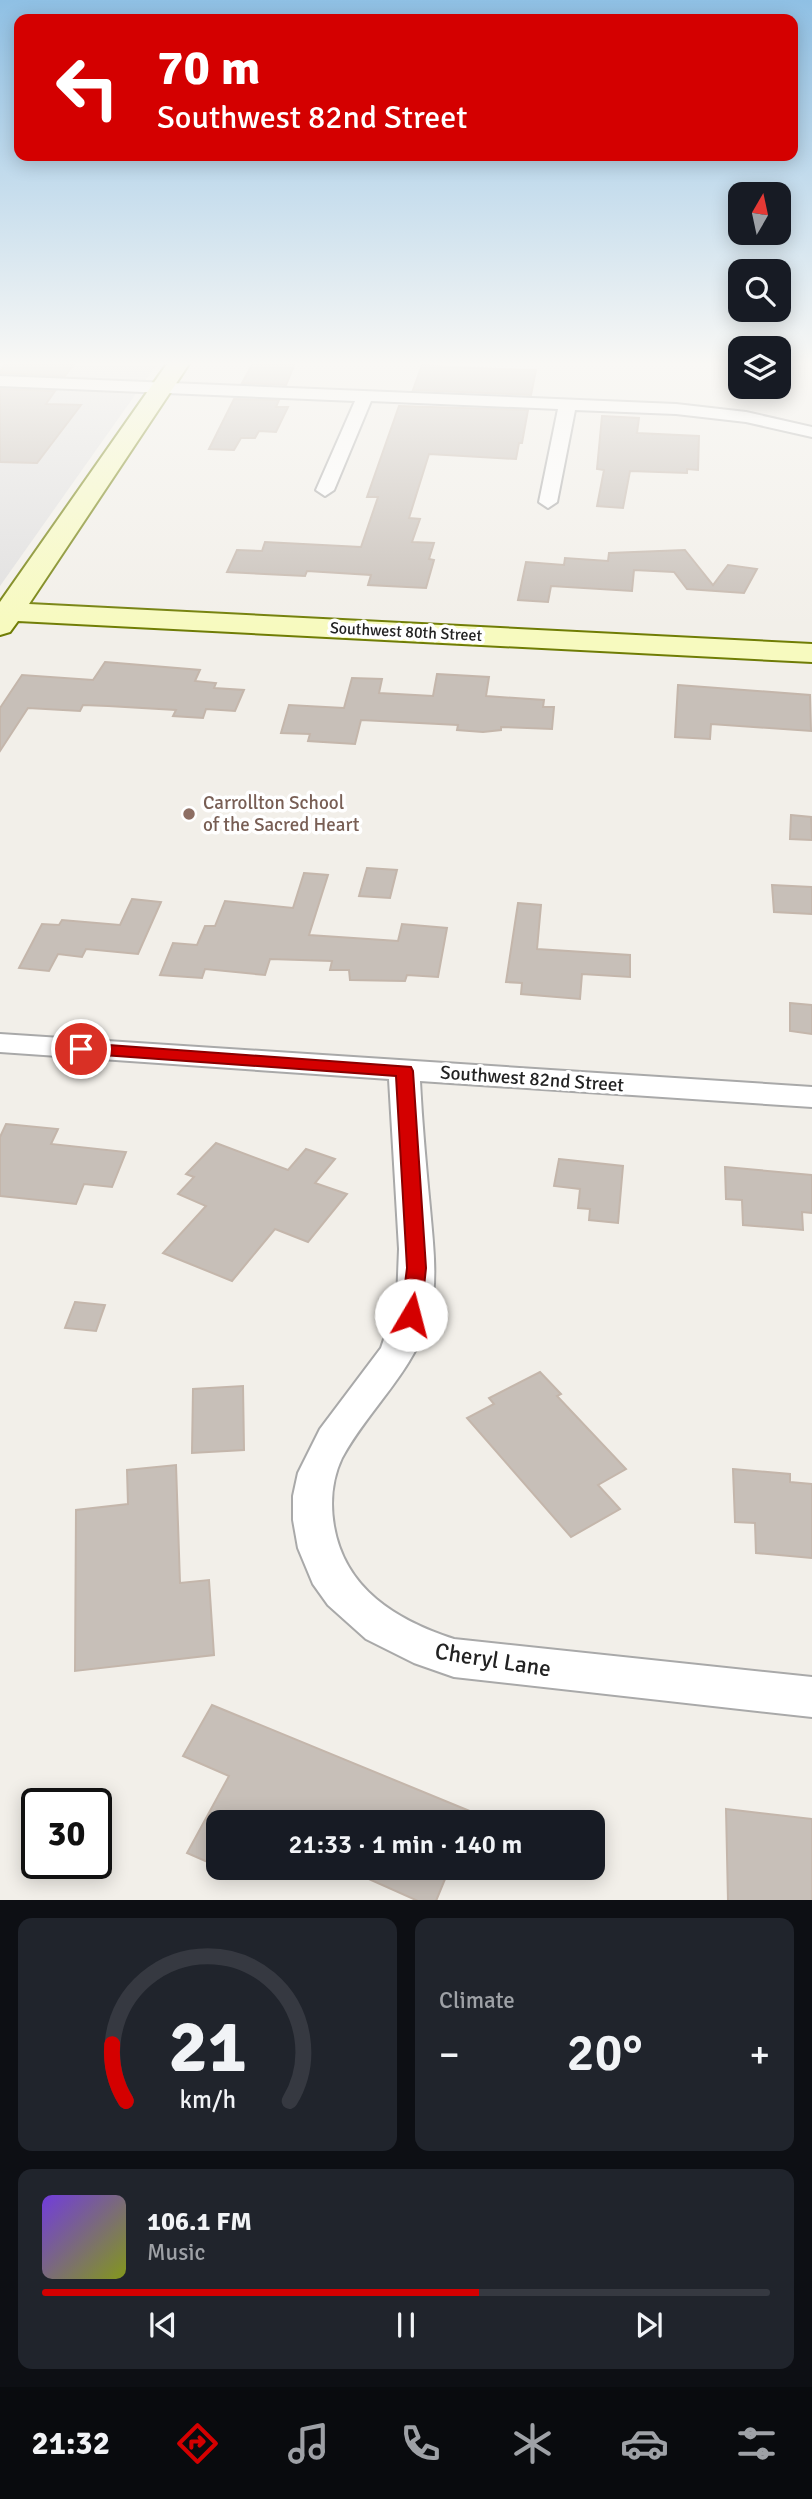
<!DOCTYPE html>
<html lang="en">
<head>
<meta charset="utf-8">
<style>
	:root { --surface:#171b24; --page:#20242c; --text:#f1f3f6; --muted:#9ea1a6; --line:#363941; --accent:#d40000 }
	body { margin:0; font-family:Signika,sans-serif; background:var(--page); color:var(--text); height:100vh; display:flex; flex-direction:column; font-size:26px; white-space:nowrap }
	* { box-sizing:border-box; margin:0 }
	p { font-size:23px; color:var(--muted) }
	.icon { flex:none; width:38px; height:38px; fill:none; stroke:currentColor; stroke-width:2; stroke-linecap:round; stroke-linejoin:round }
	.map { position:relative; height:1900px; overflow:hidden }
	.panel { display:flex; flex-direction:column; gap:18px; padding:18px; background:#0d0f14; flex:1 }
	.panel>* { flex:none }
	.banner { position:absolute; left:14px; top:14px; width:784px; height:147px; border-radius:14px; box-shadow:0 4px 18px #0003; background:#d40000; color:#fff; overflow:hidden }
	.needle { width:46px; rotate:9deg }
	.controls { position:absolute; left:728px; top:182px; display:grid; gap:14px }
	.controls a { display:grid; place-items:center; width:63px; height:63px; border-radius:14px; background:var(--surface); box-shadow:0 4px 18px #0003; font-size:35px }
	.speed { position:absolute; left:21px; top:1788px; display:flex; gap:14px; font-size:35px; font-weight:700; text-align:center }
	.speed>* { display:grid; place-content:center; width:91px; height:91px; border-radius:50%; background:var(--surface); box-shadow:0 4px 18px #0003; line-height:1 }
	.speed .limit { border:4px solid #111; border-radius:10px; background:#fff; color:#111 }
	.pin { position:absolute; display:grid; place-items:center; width:60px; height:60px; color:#fff; margin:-30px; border:4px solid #fff; border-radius:50%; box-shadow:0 2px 7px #0007 }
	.me { position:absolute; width:77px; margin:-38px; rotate:8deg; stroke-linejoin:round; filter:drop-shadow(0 0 5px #0008) }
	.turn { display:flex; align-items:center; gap:24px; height:147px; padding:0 28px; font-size:32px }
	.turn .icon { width:91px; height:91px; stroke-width:2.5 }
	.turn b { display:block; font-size:49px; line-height:60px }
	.big { font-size:52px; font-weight:600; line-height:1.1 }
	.panel .widget { flex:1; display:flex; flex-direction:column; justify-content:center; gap:10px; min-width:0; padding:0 24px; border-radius:14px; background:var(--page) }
	.panel .dial { align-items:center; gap:0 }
	.dial svg { height:182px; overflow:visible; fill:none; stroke:var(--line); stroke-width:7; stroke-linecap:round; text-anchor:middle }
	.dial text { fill:var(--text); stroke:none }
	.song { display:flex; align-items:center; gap:21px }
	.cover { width:84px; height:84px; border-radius:10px; background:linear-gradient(135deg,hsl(260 70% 55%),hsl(70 70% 35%)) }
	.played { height:7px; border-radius:4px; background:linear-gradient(90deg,var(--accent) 60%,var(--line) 60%) }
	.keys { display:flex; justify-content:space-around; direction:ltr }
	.heat { display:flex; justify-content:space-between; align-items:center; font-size:38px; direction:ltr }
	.panel .tiles { flex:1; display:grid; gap:18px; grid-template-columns:1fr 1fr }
	.widget:last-child { grid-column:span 2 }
	.trip { position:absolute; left:206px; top:1810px; width:399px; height:70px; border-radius:14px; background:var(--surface); box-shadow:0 4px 18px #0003; font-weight:600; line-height:70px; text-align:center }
	.tabs { display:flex; height:112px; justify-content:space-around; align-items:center; background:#090b0e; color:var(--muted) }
	.tabs .icon { width:49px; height:49px }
	.tabs .selected { color:var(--accent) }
	.tabs b { font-size:32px; color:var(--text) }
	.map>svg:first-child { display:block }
</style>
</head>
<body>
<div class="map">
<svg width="812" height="1901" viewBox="0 0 812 1901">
	<rect width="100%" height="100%" fill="#f2efe9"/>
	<polygon fill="#e0dfdf" points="0,361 159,361 0,586"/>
	<g fill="#c7bfb8" stroke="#c4b6ab" stroke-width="2">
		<polygon points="7,361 76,361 65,376 0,373"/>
		<polygon points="254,361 296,361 286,385 242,383"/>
		<polygon points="422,365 475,368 536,370 531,395 413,390"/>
		<polygon points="0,389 55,391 46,404 81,405 37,463 0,462"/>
		<polygon points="234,399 279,400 276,407 288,407 276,432 259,431 255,438 241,438 234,450 209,449"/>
		<polygon points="399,406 528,410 522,443 519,443 516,459 429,454 409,518 420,519 412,542 434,543 429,559 434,560 426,588 368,585 371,575 307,571 305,576 227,572 237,550 262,551 265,542 361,547 378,497 367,497"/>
		<polygon points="602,416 639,418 637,433 699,436 698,470 687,469 687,473 630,471 623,508 597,506 604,470 597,469"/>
		<polygon points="685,550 713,585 728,565 757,569 744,593 687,589 674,572 634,570 632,591 551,586 548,602 518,600 526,562 564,565 565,558 608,561 609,553"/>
		<polygon points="105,662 200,670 195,681 216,683 214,688 244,690 235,711 206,709 203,718 173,716 176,710 108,706 83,705 80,711 28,708 0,751 0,708 22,675 93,680"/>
		<polygon points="437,674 489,677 486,696 544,700 543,707 554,707 552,729 501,727 501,730 483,732 457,730 458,725 361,720 355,744 308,741 310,734 281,733 289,705 344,708 352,678 382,679 379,693 433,696"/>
		<polygon points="678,685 810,695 811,731 711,724 710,739 675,737"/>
		<polygon points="791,815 811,817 812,840 790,839"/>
		<polygon points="367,868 397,870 390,898 359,896"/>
		<polygon points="304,873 328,875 309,935 398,941 402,924 447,928 438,977 407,975 405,981 350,980 349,970 330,970 332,961 270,959 265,975 205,969 202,978 160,975 173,943 197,945 205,926 215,926 225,901 293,908"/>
		<polygon points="772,885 812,887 812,914 774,912"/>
		<polygon points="132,899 161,902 138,954 86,949 82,957 58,954 49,971 19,968 42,924 59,925 62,920 120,925"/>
		<polygon points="518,903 541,905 537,949 630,955 630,977 582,974 580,999 521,994 522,983 506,982"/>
		<polygon points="790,1003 812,1005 812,1034 790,1031"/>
		<polygon points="6,1124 58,1129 51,1144 126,1152 112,1187 84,1184 76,1204 0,1196 0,1137"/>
		<polygon points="216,1143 288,1170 306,1149 335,1159 315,1183 347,1194 308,1242 275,1229 232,1281 163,1253 206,1206 178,1194 194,1177 186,1174"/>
		<polygon points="559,1159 623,1166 618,1223 589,1220 590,1209 578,1208 580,1189 554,1186"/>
		<polygon points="725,1167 812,1175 812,1213 802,1212 803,1230 743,1225 742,1200 726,1199"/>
		<polygon points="75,1302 105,1305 96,1331 65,1328"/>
		<polygon points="540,1372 561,1394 557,1396 626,1469 598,1485 620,1509 571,1537 467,1418 494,1404 489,1398"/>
		<polygon points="243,1386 244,1450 192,1453 193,1389"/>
		<polygon points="176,1465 180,1583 209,1580 214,1655 75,1671 76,1510 128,1504 127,1470"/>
		<polygon points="733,1469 790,1474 790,1482 812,1484 812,1558 756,1553 755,1523 735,1522"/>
		<polygon points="212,1705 494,1821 494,1822 219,1822 219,1867 187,1853 229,1776 183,1756"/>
		<polygon points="726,1809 812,1819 812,1901 728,1901"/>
		<polygon points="342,1867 450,1867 436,1901 418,1901"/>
	</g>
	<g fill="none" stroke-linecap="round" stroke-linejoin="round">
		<defs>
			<g id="street">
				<polygon points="0,376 676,404 746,412 812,427 812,437 746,422 676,414 575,410 557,502 548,508 539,502 558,409 371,401 334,490 325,496 316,490 355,401 0,386"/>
				<path d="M 0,1034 L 812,1087 L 812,1107 L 420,1081 C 422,1123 426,1166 430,1208 C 433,1243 438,1279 430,1314 C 415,1371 369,1408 342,1458 C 332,1479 330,1503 334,1526 C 345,1589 396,1620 454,1639 L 812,1677 L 812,1717 L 454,1677 L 414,1663 L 366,1639 L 328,1605 L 313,1584 L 298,1548 L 293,1520 L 293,1496 L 298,1473 L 320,1429 L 381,1348 L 397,1301 L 399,1249 L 389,1079 L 0,1052 Z"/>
			</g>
			<polygon id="secondary" points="169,361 191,361 29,604 812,644 812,662 18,621 10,632 0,635 0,602"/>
		</defs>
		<use href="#street" stroke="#a9a9a9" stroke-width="4"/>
		<use href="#secondary" stroke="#707d05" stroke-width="4"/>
		<use href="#street" fill="#fff" fill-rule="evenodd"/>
		<use href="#secondary" fill="#f7fabf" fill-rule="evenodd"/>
	</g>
	<linearGradient id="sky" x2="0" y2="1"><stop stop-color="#8fc0e4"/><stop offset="0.58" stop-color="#f9f8f5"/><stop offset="1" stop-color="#f9f8f5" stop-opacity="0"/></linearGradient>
	<rect width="812" height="627" fill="url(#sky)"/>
	<polygon fill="#d40000" stroke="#8a0000" stroke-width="2" points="81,1043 411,1067 413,1071 426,1268 421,1315 419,1320 411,1322 404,1320 401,1315 407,1268 396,1076 75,1053 72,1049"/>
	<circle fill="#8d6e63" stroke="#fff" stroke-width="2.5" cx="189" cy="814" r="7"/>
	<g text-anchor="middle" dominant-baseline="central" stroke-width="7" stroke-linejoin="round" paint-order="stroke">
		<g font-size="16" fill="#222" stroke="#fff">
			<text transform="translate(406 632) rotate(3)">Southwest 80th Street</text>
		</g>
		<g font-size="19" fill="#785e54" stroke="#fff" text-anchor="start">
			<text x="203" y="803">Carrollton School<tspan x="203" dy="22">of the Sacred Heart</tspan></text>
		</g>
		<g font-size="19" fill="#222" stroke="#fff">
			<text transform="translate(532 1079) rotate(4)">Southwest 82nd Street</text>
		</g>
		<g font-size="23" fill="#222" stroke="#fff">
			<text transform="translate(493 1660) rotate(9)">Cheryl Lane</text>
		</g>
	</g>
</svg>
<div class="controls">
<a><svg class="needle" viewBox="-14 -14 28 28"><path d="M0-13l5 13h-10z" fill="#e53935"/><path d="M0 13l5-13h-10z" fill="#9ea1a6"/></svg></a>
<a><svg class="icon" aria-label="search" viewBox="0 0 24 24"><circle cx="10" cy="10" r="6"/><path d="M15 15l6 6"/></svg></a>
<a><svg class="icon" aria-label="layers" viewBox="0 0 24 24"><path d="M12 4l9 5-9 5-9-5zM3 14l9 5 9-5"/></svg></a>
</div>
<div class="speed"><div class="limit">30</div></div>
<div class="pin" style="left:81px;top:1049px;background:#d93025"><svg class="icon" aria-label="arrive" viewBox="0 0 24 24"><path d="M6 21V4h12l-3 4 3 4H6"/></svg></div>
<svg class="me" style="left:411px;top:1315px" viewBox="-20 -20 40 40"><circle r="19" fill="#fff"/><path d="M0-13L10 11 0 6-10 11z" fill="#d40000"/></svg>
<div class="trip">21:33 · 1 min · 140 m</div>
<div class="banner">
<div class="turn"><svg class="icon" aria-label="left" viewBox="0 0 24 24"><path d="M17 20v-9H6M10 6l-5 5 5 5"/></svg><div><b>70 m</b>Southwest 82nd Street</div></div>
</div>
</div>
<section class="panel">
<div class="tiles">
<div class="widget dial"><svg viewBox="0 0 100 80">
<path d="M14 69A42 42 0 1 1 86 69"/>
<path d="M14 69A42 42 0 0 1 8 44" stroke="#d40000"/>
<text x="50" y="56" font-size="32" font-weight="700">21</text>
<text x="50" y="72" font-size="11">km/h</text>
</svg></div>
<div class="widget"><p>Climate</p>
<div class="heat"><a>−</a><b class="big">20°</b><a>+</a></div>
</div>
<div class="widget">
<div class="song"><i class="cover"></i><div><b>106.1 FM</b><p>Music</p></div></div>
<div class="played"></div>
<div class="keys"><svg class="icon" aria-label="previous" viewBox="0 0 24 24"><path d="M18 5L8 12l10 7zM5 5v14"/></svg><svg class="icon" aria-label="pause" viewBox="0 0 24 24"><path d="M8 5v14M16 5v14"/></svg><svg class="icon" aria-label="next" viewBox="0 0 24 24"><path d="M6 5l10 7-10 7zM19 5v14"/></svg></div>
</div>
</div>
</section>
<nav class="tabs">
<b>21:32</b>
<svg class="icon selected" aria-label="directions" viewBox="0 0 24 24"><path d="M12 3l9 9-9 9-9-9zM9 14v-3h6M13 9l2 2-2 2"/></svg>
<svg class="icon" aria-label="music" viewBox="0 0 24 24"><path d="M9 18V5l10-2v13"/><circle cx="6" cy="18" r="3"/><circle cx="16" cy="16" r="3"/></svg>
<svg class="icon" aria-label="phone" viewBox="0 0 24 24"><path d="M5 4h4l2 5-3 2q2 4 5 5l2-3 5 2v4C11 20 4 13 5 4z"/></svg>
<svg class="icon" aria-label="climate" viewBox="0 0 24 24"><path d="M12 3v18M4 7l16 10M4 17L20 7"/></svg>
<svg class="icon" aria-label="car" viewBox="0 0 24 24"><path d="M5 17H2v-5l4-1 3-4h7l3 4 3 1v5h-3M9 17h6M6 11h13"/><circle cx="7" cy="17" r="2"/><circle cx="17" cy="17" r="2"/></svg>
<svg class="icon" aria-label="filters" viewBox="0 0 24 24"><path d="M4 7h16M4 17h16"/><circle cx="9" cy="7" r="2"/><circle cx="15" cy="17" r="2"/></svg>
</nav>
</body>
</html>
